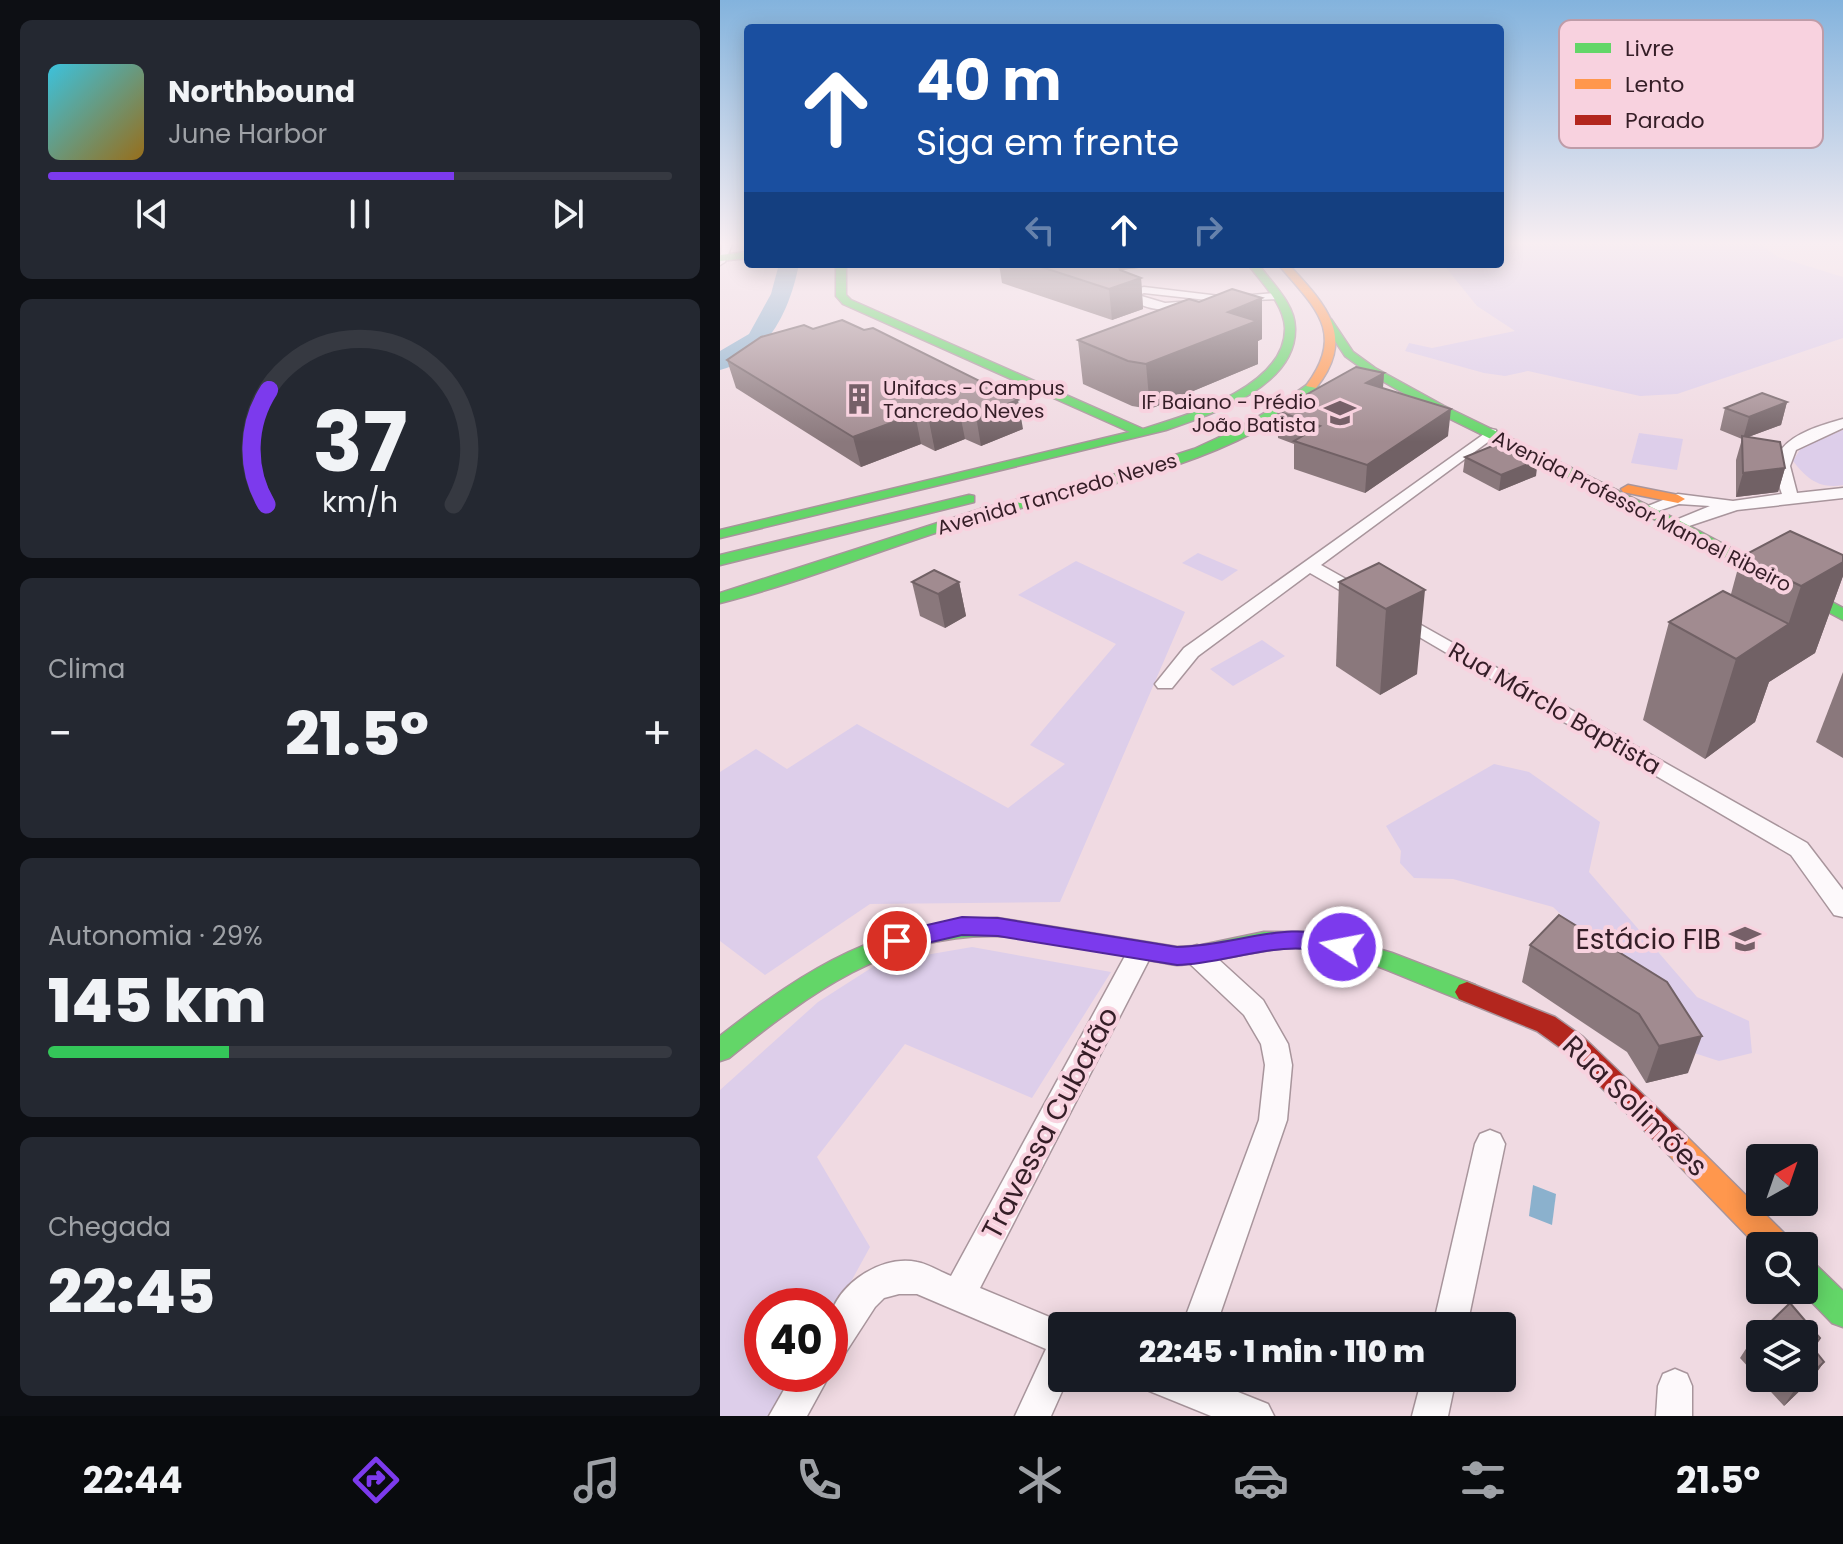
<!DOCTYPE html>
<html lang="pt">
<head>
<meta charset="utf-8">
<style>
	:root { --surface:#171b24; --page:#242831; --text:#f1f3f6; --muted:#9ea1a6; --line:#363941; --accent:#7c3aed }
	body { margin:0; font-family:Poppins,sans-serif; background:var(--page); color:var(--text); height:100vh; display:flex; flex-direction:column; font-size:30px; white-space:nowrap }
	* { box-sizing:border-box; margin:0 }
	p { font-size:26px; color:var(--muted) }
	.icon { flex:none; width:44px; height:44px; fill:none; stroke:currentColor; stroke-width:2; stroke-linecap:round; stroke-linejoin:round }
	.map { position:relative; flex:1; overflow:hidden }
	.panel { display:flex; flex-direction:column; gap:20px; padding:20px; background:#0d0f14; width:720px }
	.panel>* { flex:none }
	.top-card { position:absolute; left:24px; top:24px; width:760px; height:244px; border-radius:8px; box-shadow:0 4px 20px #0003; background:#1a4fa0; color:#fff; overflow:hidden }
	.needle { width:52px; rotate:40deg }
	.controls { position:absolute; left:1026px; top:1144px; display:grid; gap:16px }
	.controls a { display:grid; place-items:center; width:72px; height:72px; border-radius:8px; background:var(--surface); box-shadow:0 4px 20px #0003; font-size:40px }
	.speed { position:absolute; left:24px; top:1288px; display:flex; gap:16px; font-size:40px; font-weight:700; text-align:center }
	.speed>* { display:grid; place-content:center; width:104px; height:104px; border-radius:50%; background:var(--surface); box-shadow:0 4px 20px #0003; line-height:1 }
	.speed .limit { border:12px solid #d22; background:#fff; color:#111 }
	.pin { position:absolute; display:grid; place-items:center; width:68px; height:68px; color:#fff; margin:-34px; border:4px solid #fff; border-radius:50%; box-shadow:0 2px 8px #0007 }
	.me { position:absolute; width:88px; margin:-44px; rotate:281deg; stroke-linejoin:round; filter:drop-shadow(0 0 6px #0008) }
	.turn { display:flex; align-items:center; gap:28px; height:168px; padding:0 40px; font-size:36px }
	.turn .icon { width:104px; height:104px; stroke-width:2.5 }
	.turn b { display:block; font-size:56px; line-height:68px }
	.lanes { display:flex; align-items:center; height:76px; padding:0 40px; background:#0003; justify-content:center; gap:40px; direction:ltr }
	.lanes .off { opacity:.35 }
	.big { font-size:60px; font-weight:800; line-height:1.1 }
	.panel .tile { flex:1; display:flex; flex-direction:column; justify-content:center; gap:12px; min-width:0; padding:0 28px; border-radius:12px; background:var(--page) }
	.panel .dial { align-items:center; gap:0 }
	.dial svg { height:208px; overflow:visible; fill:none; stroke:var(--line); stroke-width:7; stroke-linecap:round; text-anchor:middle }
	.dial text { fill:var(--text); stroke:none }
	.song { display:flex; align-items:center; gap:24px }
	.cover { width:96px; height:96px; border-radius:12px; background:linear-gradient(135deg,hsl(190 70% 55%),hsl(40 70% 35%)) }
	.played { height:8px; border-radius:4px; background:linear-gradient(90deg,var(--accent) 65%,var(--line) 65%) }
	.keys { display:flex; justify-content:space-around; direction:ltr }
	.heat { display:flex; justify-content:space-between; align-items:center; font-size:44px; direction:ltr }
	.charge { height:12px; border-radius:6px; background:linear-gradient(90deg,#34c759 29%,var(--line) 0) }
	.trip { position:absolute; left:328px; top:1312px; width:468px; height:80px; border-radius:8px; background:var(--surface); box-shadow:0 4px 20px #0003; font-weight:800; line-height:80px; text-align:center }
	.tabs { display:flex; height:128px; justify-content:space-around; align-items:center; background:#090b0e; color:var(--muted) }
	.tabs .icon { width:56px; height:56px }
	.tabs .active { color:var(--accent) }
	.tabs b { font-size:36px; color:var(--text) }
	main { display:flex; flex:1; min-height:0 }
	.map>svg:first-child { display:block }
</style>
</head>
<body>
<main>
<section class="panel">
<div class="tile">
<div class="song"><i class="cover"></i><div><b>Northbound</b><p>June Harbor</p></div></div>
<div class="played"></div>
<div class="keys"><svg class="icon" aria-label="previous" viewBox="0 0 24 24"><path d="M18 5L8 12l10 7zM5 5v14"/></svg><svg class="icon" aria-label="pause" viewBox="0 0 24 24"><path d="M8 5v14M16 5v14"/></svg><svg class="icon" aria-label="next" viewBox="0 0 24 24"><path d="M6 5l10 7-10 7zM19 5v14"/></svg></div>
</div>
<div class="tile dial"><svg viewBox="0 0 100 80">
<path d="M14 69A42 42 0 1 1 86 69"/>
<path d="M14 69A42 42 0 0 1 15 25" stroke="#7c3aed"/>
<text x="50" y="56" font-size="32" font-weight="700">37</text>
<text x="50" y="72" font-size="11">km/h</text>
</svg></div>
<div class="tile"><p>Clima</p>
<div class="heat"><a>−</a><b class="big">21.5°</b><a>+</a></div>
</div>
<div class="tile"><p>Autonomia · 29%</p><b class="big">145 km</b><div class="charge"></div></div>
<div class="tile"><p>Chegada</p><b class="big">22:45</b></div>
</section>
<div class="map">
<svg width="1123" height="1416" viewBox="0 0 1123 1416">
	<rect width="100%" height="100%" fill="#f0dae2"/>
	<g fill="#ddceea">
		<polygon points="780,244 1040,244 1058,257 1123,277 1123,338 957,394 920,396 808,371 785,376 764,373 685,351 689,343 712,348 795,331 757,306 723,264 780,264"/>
		<path d="M 1123,430 L 1123,485 C 1099,489 1087,479 1073,461 L 1081,448 Z"/>
		<polygon points="919,433 963,439 957,470 911,463"/>
		<polygon points="478,553 518,570 502,581 462,563"/>
		<polygon points="356,561 465,612 340,902 150,904 45,975 0,941 0,772 36,749 67,769 137,724 288,808 345,764 310,745 396,644 298,595"/>
		<polygon points="542,640 565,656 513,686 490,669"/>
		<polygon points="774,764 809,772 880,822 869,872 977,997 1029,1021 1032,1053 999,1061 968,1051 948,1021 909,979 833,907 733,879 694,878 680,863 681,851 666,826"/>
		<polygon points="252,947 391,972 312,1098 185,1044 97,1157 150,1247 110,1320 110,1306 42,1306 42,1374 81,1374 58,1416 0,1416 0,1090 98,1002 159,963"/>
	</g>
	<polygon fill="#8bb1cd" points="813,1185 836,1194 832,1225 809,1216"/>
	<g fill="none" stroke-linecap="round" stroke-linejoin="round">
		<path fill="#8bb1cd" fill-rule="evenodd" d="M 59,264 L 79,264 C 70,309 49,357 0,370 L 0,351 L 29,334 L 51,294 Z"/>
		<defs>
			<g id="street">
				<polygon points="2,244 12,244 5,262 0,265"/>
				<path d="M 424,287 L 508,297 L 556,293 L 562,296 L 556,299 C 539,300 521,300 505,302 C 473,308 435,319 406,296 L 410,290 ZM 424,293 L 487,300 L 445,303 L 418,295 Z"/>
				<path d="M 1123,419 L 1123,428 L 1076,450 L 1070,466 L 1077,493 L 1123,488 L 1123,498 L 1017,510 L 957,530 L 949,525 L 951,522 L 990,506 L 959,504 L 926,515 L 918,510 L 958,494 L 1013,501 L 1062,494 C 1059,485 1054,473 1056,463 C 1059,436 1102,425 1123,419 Z"/>
				<polygon points="771,429 776,430 776,436 601,565 649,592 652,596 649,600 637,600 590,573 478,656 452,688 438,688 435,684 464,648"/>
				<polygon points="678,612 1087,843 1123,890 1123,917 1114,915 1071,855 672,621 669,617"/>
				<path d="M 420,942 L 429,945 L 433,952 L 260,1288 L 351,1326 L 342,1326 L 342,1378 L 348,1378 L 331,1416 L 295,1416 L 326,1349 L 197,1294 L 179,1294 L 164,1298 L 155,1307 L 122,1358 L 110,1363 C 110,1348 106,1326 111,1313 C 122,1281 163,1255 197,1262 C 208,1264 221,1272 231,1276 L 411,945 Z"/>
				<polygon points="477,945 486,948 543,1000 568,1044 572,1065 567,1120 496,1326 462,1326 539,1120 545,1065 541,1044 524,1015 468,962 464,955 468,948"/>
				<polygon points="770,1130 780,1134 785,1144 747,1326 713,1326 755,1144 760,1134"/>
				<polygon points="955,1369 967,1374 972,1386 972,1416 936,1416 938,1386 943,1374"/>
				<polygon points="73,1374 110,1374 87,1416 49,1416"/>
				<polygon points="422,1378 483,1378 548,1404 554,1416 491,1416 427,1390"/>
				<polygon points="702,1378 736,1378 728,1416 692,1416"/>
			</g>
			<g id="fast">
				<polygon points="28,252 28,258 0,261 0,255"/>
				<path d="M 116,264 L 126,264 L 126,295 L 131,300 L 423,429 C 468,415 566,387 565,328 C 564,304 541,282 528,264 L 538,264 C 551,282 575,304 575,328 C 577,387 490,415 446,430 L 0,538 L 0,530 L 410,432 L 123,304 L 116,296 Z"/>
				<polygon points="603,319 611,319 633,352 655,368 724,406 962,522 1123,608 1123,620 952,528 716,412 647,372 625,356 602,321"/>
				<path d="M 588,384 L 598,386 C 520,467 349,491 243,524 C 162,549 82,582 0,603 L 0,593 L 261,509 L 390,476 L 474,449 C 515,431 552,411 588,384 Z"/>
				<polygon points="249,495 254,496 254,502 0,565 0,555"/>
				<path d="M 277,918 L 457,947 L 477,946 L 544,932 L 601,932 L 672,953 L 755,985 L 759,992 L 755,999 L 747,1002 C 699,985 653,960 603,950 C 553,941 505,963 457,965 C 397,956 336,937 275,936 C 170,934 88,994 9,1058 L 0,1061 L 0,1036 C 88,967 162,921 277,918 Z"/>
				<polygon points="1084,1259 1094,1263 1123,1291 1123,1327 1112,1323 1080,1290 1084,1290"/>
			</g>
			<g id="slow">
				<path d="M 558,264 L 568,264 C 606,305 637,337 596,388 L 586,386 C 627,332 594,307 558,264 Z"/>
				<polygon points="908,485 958,495 965,499 958,503 903,492 901,489"/>
				<polygon points="954,1130 963,1133 1067,1236 1071,1246 1040,1246 1040,1249 945,1151 941,1142 945,1133"/>
			</g>
			<polygon id="jam" points="747,982 835,1017 863,1037 963,1133 967,1142 963,1151 954,1154 945,1151 845,1051 817,1031 739,999 735,992 739,985"/>
		</defs>
		<use href="#street" stroke="#a8959c" stroke-width="3"/>
		<use href="#fast" stroke="#a8959c" stroke-width="3"/>
		<use href="#slow" stroke="#a8959c" stroke-width="3"/>
		<use href="#jam" stroke="#a8959c" stroke-width="3"/>
		<use href="#street" fill="#fdf9fb" fill-rule="evenodd"/>
		<use href="#fast" fill="#63d668" fill-rule="evenodd"/>
		<use href="#slow" fill="#ff974d" fill-rule="evenodd"/>
		<use href="#jam" fill="#b3261e" fill-rule="evenodd"/>
	</g>
	<g fill="#8a787c" fill-rule="evenodd">
		<polygon points="279,264 456,264 400,270 421,278 423,309 392,320 282,283"/>
		<polygon points="41,337 303,429 261,446 245,439 215,451 201,444 141,467 16,388 7,360"/>
		<polygon points="542,339 538,341 538,364 430,409 412,406 363,384 358,340"/>
		<polygon points="664,373 663,388 728,436 645,493 574,469 574,444 558,438 557,411"/>
		<polygon points="1067,402 1061,425 1028,437 1065,468 1058,492 1016,497 1016,460 1022,439 1000,430 1005,408"/>
		<polygon points="745,457 816,476 779,491 743,472"/>
		<polygon points="1123,555 1123,576 1095,653 1049,682 1035,722 985,759 923,720 949,622 1011,594 1021,557"/>
		<polygon points="659,563 697,674 660,695 616,666 619,582"/>
		<polygon points="192,582 239,582 246,616 225,628 200,616"/>
		<polygon points="1123,672 1123,758 1096,742"/>
		<polygon points="839,915 968,1073 926,1083 907,1052 802,982 810,945"/>
		<path d="M 1070,1303 L 1100,1338 L 1093,1348 L 1104,1362 L 1092,1379 L 1064,1406 L 1020,1358 L 1031,1341 ZM 1040,1334 L 1084,1334 L 1084,1378 L 1040,1378 Z"/>
	</g>
	<g fill="#716165">
		<polygon points="399,264 456,264 400,270"/>
		<polygon points="421,278 423,309 392,320 389,289"/>
		<polygon points="542,298 542,339 538,341 538,364 430,409 426,364 508,312"/>
		<polygon points="664,373 662,399 646,383"/>
		<polygon points="298,400 303,429 261,446 256,416"/>
		<polygon points="1067,402 1061,425 1023,439 1029,417"/>
		<polygon points="239,409 245,439 215,451 209,421"/>
		<polygon points="731,409 728,436 645,493 647,465"/>
		<polygon points="195,414 201,444 141,467 133,437"/>
		<polygon points="818,460 816,476 779,491 781,475"/>
		<polygon points="1065,468 1058,492 1016,497 1023,473"/>
		<polygon points="1123,562 1123,576 1095,653 1049,682 1035,722 985,759 1016,659 1068,625 1081,586"/>
		<polygon points="239,582 246,616 225,628 218,594"/>
		<polygon points="705,590 697,674 660,695 666,609"/>
		<polygon points="982,1036 968,1073 926,1083 939,1046"/>
		<polygon points="1104,1362 1092,1379 1064,1406 1075,1389"/>
	</g>
	<g fill="#a18b90" stroke="#716165" stroke-width="2">
		<polygon points="312,264 398,264 400,270 421,278 389,289"/>
		<polygon points="512,289 542,298 508,312 537,321 426,364 408,361 358,340 469,299 479,302"/>
		<polygon points="122,320 144,330 153,328 298,400 256,416 239,409 209,421 195,414 133,437 7,360 41,337 84,325 93,329"/>
		<polygon points="636,367 664,373 646,383 731,409 647,465 574,441 600,426 557,411"/>
		<polygon points="1042,393 1067,402 1029,417 1005,408"/>
		<polygon points="1022,436 1060,442 1065,468 1023,473"/>
		<polygon points="782,442 818,460 781,475 745,457"/>
		<polygon points="1070,531 1123,555 1123,562 1081,586 1021,557"/>
		<polygon points="659,563 705,590 666,609 619,582"/>
		<polygon points="214,570 239,582 218,594 192,582"/>
		<polygon points="1003,591 1069,624 1016,659 949,622"/>
		<polygon points="839,915 947,982 982,1036 939,1046 919,1014 810,945"/>
		<polygon points="1070,1303 1100,1338 1093,1348 1104,1362 1075,1389 1065,1378 1084,1378 1084,1334 1040,1334 1040,1351 1031,1341"/>
	</g>
	<linearGradient id="sky" x2="0" y2="1"><stop stop-color="#83b3dd"/><stop offset="0.55" stop-color="#f8eef2"/><stop offset="1" stop-color="#f8eef2" stop-opacity="0"/></linearGradient>
	<rect width="1123" height="442" fill="url(#sky)"/>
	<path fill="#7c3aed" stroke="#51269a" stroke-width="2" d="M 242,917 L 278,918 L 457,947 C 523,945 563,918 630,940 L 634,947 L 630,953 C 617,958 602,950 588,949 C 544,945 501,964 457,965 L 278,936 L 242,935 L 177,950 L 169,947 L 166,941 L 169,934 L 177,932 Z"/>
	<defs>
		<symbol id="building-bare" viewBox="-9 -9 18 18"><path d="M-4-6H4V6H1V3H-1V6H-4ZM-2.5-4.3h1.7v1.8h-1.7ZM.8-4.3h1.7v1.8H.8ZM-2.5-1h1.7V.8h-1.7ZM.8-1h1.7V.8H.8Z" fill="#766068" stroke="#f8d2df" stroke-width="2.5" paint-order="stroke"/></symbol>
		<symbol id="university-bare" viewBox="-9 -9 18 18"><path d="M0-5L7-2L0 1L-7-2ZM-4 1L0 2.5L4 1V4Q0 6-4 4Z" fill="#766068" stroke="#f8d2df" stroke-width="2.5" paint-order="stroke"/></symbol>
	</defs>
	<g fill-rule="evenodd">
		<use href="#building-bare" x="117" y="377" width="44" height="44"/>
		<use href="#university-bare" x="598" y="391" width="44" height="44"/>
		<use href="#university-bare" x="1003" y="917" width="44" height="44"/>
	</g>
	<g text-anchor="middle" dominant-baseline="central" stroke-width="8" stroke-linejoin="round" paint-order="stroke">
		<g font-size="20" fill="#351e27" stroke="#f8d2df" text-anchor="start">
			<text x="163" y="388">Unifacs - Campus<tspan x="163" dy="23">Tancredo Neves</tspan></text>
			<text x="596" y="402" text-anchor="end">IF Baiano - Prédio<tspan x="596" dy="23">João Batista</tspan></text>
		</g>
		<g font-size="20" fill="#351e27" stroke="#f8d2df">
			<text transform="translate(337 494) rotate(-16)">Avenida Tancredo Neves</text>
			<text transform="translate(922 511) rotate(27)">Avenida Professor Manoel Ribeiro</text>
		</g>
		<g font-size="24" fill="#351e27" stroke="#f8d2df">
			<text transform="translate(835 708) rotate(30)">Rua Márclo Baptista</text>
		</g>
		<g font-size="28" fill="#351e27" stroke="#f8d2df" text-anchor="end">
			<text x="1001" y="939">Estácio FIB</text>
		</g>
		<g font-size="28" fill="#351e27" stroke="#f8d2df">
			<text transform="translate(915 1106) rotate(44)">Rua Solimões</text>
			<text transform="translate(330 1123) rotate(-62)">Travessa Cubatão</text>
		</g>
	</g>
	<rect x="839" y="20" width="264" height="128" rx="12" fill="#f8d2df" stroke="#be9ca8" stroke-width="2"/>
	<rect x="855" y="43" width="36" height="10" fill="#63d668"/>
	<rect x="855" y="79" width="36" height="10" fill="#ff974d"/>
	<rect x="855" y="115" width="36" height="10" fill="#b3261e"/>
	<g font-size="22" fill="#351e27">
		<text x="905" y="56">Livre</text>
		<text x="905" y="92">Lento</text>
		<text x="905" y="128">Parado</text>
	</g>
</svg>
<div class="controls">
<a><svg class="needle" viewBox="-14 -14 28 28"><path d="M0-13l5 13h-10z" fill="#e53935"/><path d="M0 13l5-13h-10z" fill="#9ea1a6"/></svg></a>
<a><svg class="icon" aria-label="search" viewBox="0 0 24 24"><circle cx="10" cy="10" r="6"/><path d="M15 15l6 6"/></svg></a>
<a><svg class="icon" aria-label="layers" viewBox="0 0 24 24"><path d="M12 4l9 5-9 5-9-5zM3 14l9 5 9-5"/></svg></a>
</div>
<div class="speed"><div class="limit">40</div></div>
<div class="pin" style="left:177px;top:941px;background:#d93025"><svg class="icon" aria-label="arrive" viewBox="0 0 24 24"><path d="M6 21V4h12l-3 4 3 4H6"/></svg></div>
<svg class="me" style="left:622px;top:947px" viewBox="-20 -20 40 40"><circle r="17" fill="#7c3aed" stroke="#fff" stroke-width="3"/><path d="M0-11L8 9 0 5-8 9z" fill="#fff"/></svg>
<div class="trip">22:45 · 1 min · 110 m</div>
<div class="top-card">
<div class="turn"><svg class="icon" aria-label="ahead" viewBox="0 0 24 24"><path d="M12 20V5M6 11l6-6 6 6"/></svg><div><b>40 m</b>Siga em frente</div></div>
<div class="lanes"><svg class="icon off" aria-label="left" viewBox="0 0 24 24"><path d="M17 20v-9H6M10 6l-5 5 5 5"/></svg><svg class="icon" aria-label="ahead" viewBox="0 0 24 24"><path d="M12 20V5M6 11l6-6 6 6"/></svg><svg class="icon off" aria-label="right" viewBox="0 0 24 24"><path d="M7 20v-9h11M14 6l5 5-5 5"/></svg></div>
</div>
</div>
</main>
<nav class="tabs">
<b>22:44</b>
<svg class="icon active" aria-label="directions" viewBox="0 0 24 24"><path d="M12 3l9 9-9 9-9-9zM9 14v-3h6M13 9l2 2-2 2"/></svg>
<svg class="icon" aria-label="music" viewBox="0 0 24 24"><path d="M9 18V5l10-2v13"/><circle cx="6" cy="18" r="3"/><circle cx="16" cy="16" r="3"/></svg>
<svg class="icon" aria-label="phone" viewBox="0 0 24 24"><path d="M5 4h4l2 5-3 2q2 4 5 5l2-3 5 2v4C11 20 4 13 5 4z"/></svg>
<svg class="icon" aria-label="climate" viewBox="0 0 24 24"><path d="M12 3v18M4 7l16 10M4 17L20 7"/></svg>
<svg class="icon" aria-label="car" viewBox="0 0 24 24"><path d="M5 17H2v-5l4-1 3-4h7l3 4 3 1v5h-3M9 17h6M6 11h13"/><circle cx="7" cy="17" r="2"/><circle cx="17" cy="17" r="2"/></svg>
<svg class="icon" aria-label="filters" viewBox="0 0 24 24"><path d="M4 7h16M4 17h16"/><circle cx="9" cy="7" r="2"/><circle cx="15" cy="17" r="2"/></svg>
<b>21.5°</b>
</nav>
</body>
</html>
